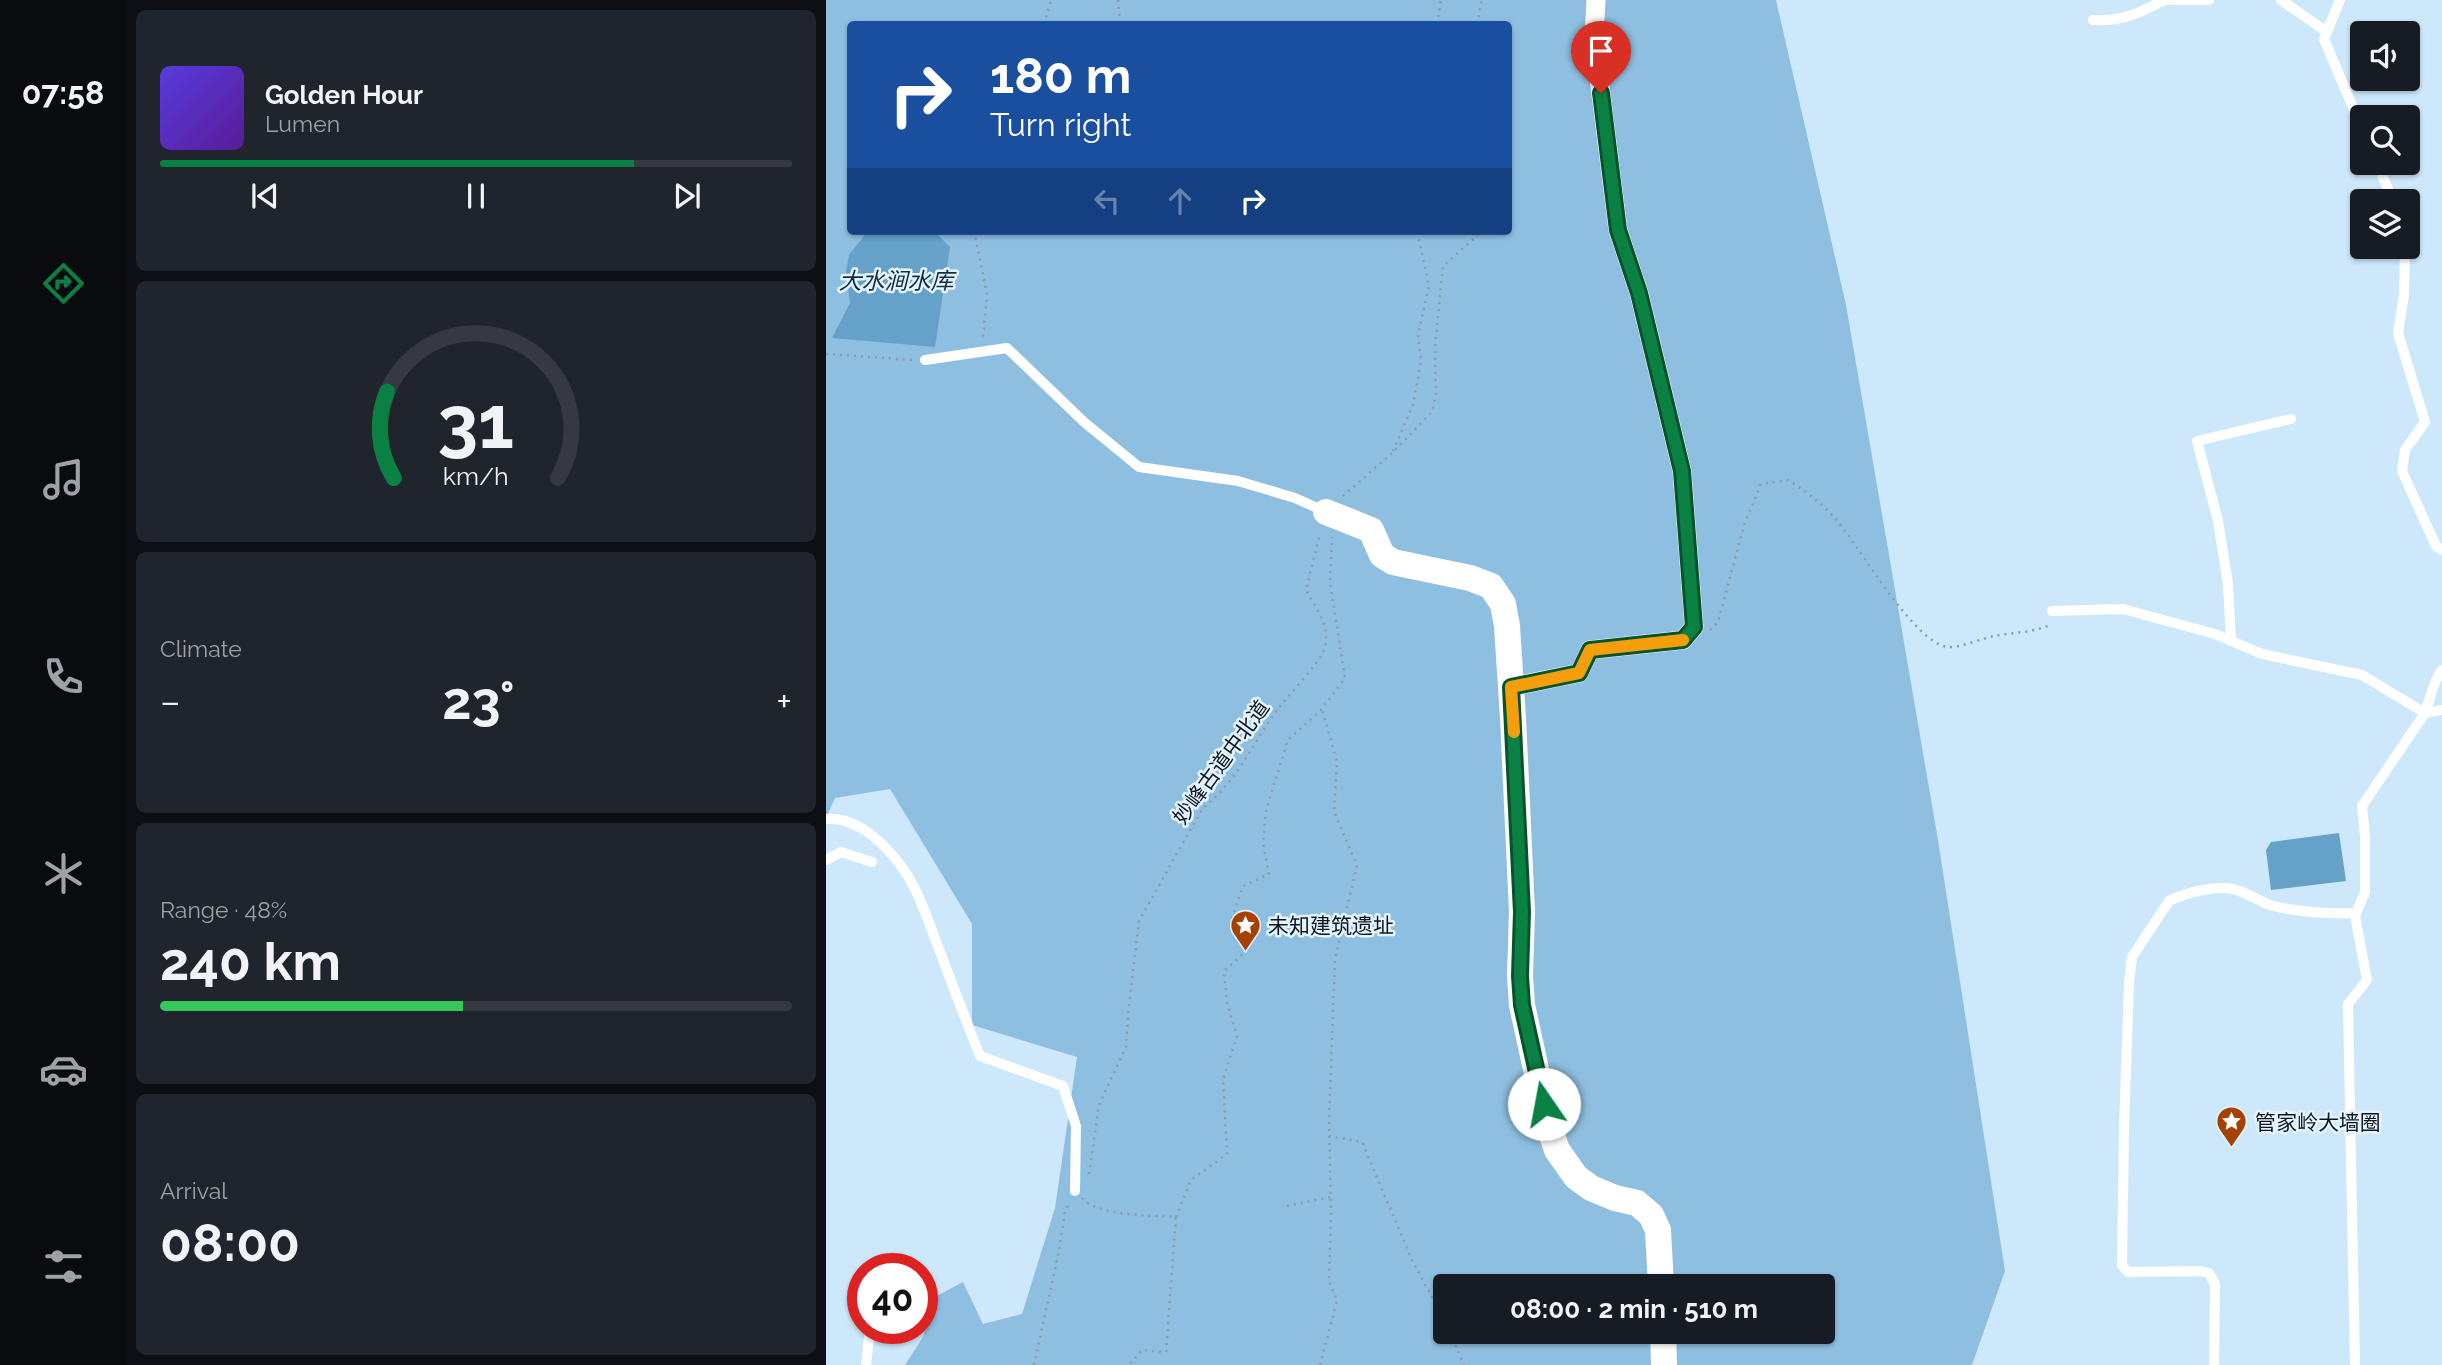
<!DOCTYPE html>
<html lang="en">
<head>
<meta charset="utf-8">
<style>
	:root { --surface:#171b24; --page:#20242c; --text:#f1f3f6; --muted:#9ea1a6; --line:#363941; --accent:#0b8043 }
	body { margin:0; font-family:Raleway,"Noto Sans SC",sans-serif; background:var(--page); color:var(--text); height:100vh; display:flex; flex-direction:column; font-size:26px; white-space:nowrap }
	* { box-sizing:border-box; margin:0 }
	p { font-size:23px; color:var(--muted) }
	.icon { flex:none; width:38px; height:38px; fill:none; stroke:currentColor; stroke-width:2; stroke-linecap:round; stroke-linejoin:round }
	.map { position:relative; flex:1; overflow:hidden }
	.panel { display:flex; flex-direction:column; gap:10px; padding:10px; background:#0d0f14; width:700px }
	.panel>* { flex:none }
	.hud { position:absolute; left:21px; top:21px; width:665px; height:214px; border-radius:7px; box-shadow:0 2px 5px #0004; background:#1a4fa0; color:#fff; overflow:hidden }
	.buttons { position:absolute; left:1524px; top:21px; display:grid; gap:14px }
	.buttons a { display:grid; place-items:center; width:70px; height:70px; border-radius:7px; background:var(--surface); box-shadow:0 2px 5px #0004; font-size:35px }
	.speed { position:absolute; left:21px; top:1253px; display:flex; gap:14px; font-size:35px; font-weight:700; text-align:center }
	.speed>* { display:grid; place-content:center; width:91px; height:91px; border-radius:50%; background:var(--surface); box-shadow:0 2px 5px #0004; line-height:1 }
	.speed .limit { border:10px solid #d22; background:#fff; color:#111 }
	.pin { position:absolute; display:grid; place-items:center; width:60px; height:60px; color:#fff; margin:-72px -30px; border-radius:50% 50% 50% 0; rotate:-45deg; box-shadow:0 0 7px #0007 }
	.pin .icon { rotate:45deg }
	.me { position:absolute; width:77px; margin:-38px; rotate:348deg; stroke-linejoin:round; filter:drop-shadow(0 0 5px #0008) }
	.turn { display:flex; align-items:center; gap:24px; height:147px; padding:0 28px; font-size:32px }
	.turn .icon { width:91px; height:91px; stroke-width:2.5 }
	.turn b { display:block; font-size:49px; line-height:60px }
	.lanes { display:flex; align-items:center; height:66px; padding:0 28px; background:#0003; justify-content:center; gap:35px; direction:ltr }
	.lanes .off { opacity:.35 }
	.big { font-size:52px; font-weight:700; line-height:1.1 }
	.panel .widget { flex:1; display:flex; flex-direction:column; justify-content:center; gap:10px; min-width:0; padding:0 24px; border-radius:10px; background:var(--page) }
	.panel .dial { align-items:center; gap:0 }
	.dial svg { height:182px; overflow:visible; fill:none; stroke:var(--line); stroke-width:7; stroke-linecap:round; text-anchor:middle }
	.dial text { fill:var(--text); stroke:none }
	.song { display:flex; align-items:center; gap:21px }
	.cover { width:84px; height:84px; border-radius:10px; background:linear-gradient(135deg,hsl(250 70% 55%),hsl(270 70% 35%)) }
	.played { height:7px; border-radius:4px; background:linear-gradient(90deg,var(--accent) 75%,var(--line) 75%) }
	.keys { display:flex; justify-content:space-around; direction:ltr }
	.heat { display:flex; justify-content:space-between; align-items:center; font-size:38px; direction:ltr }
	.charge { height:10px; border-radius:5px; background:linear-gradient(90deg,#34c759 48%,var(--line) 0) }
	.trip { position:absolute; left:607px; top:1274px; width:402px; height:70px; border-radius:7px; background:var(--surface); box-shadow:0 2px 5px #0004; font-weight:700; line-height:70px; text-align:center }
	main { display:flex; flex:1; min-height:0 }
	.tabs { display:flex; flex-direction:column; width:126px; justify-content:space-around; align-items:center; background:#090b0e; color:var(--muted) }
	.tabs .icon { width:49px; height:49px }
	.tabs .selected { color:var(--accent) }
	.tabs b { font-size:32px; color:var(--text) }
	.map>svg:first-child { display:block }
</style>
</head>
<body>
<main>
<nav class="tabs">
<b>07:58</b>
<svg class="icon selected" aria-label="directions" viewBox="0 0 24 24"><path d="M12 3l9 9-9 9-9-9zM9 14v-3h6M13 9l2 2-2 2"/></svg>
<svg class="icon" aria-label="music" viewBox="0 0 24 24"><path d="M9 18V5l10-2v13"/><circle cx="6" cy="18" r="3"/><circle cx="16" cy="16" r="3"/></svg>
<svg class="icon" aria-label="phone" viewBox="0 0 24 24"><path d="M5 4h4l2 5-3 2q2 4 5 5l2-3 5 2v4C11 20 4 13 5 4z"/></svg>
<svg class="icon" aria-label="climate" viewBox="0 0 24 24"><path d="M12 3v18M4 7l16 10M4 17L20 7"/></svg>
<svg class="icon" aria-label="car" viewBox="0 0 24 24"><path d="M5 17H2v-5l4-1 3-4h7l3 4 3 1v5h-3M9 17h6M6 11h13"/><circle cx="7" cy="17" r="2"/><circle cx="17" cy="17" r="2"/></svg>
<svg class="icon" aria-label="filters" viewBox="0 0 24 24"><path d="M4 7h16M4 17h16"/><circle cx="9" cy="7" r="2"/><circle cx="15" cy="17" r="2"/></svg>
</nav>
<section class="panel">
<div class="widget">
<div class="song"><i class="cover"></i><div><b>Golden Hour</b><p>Lumen</p></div></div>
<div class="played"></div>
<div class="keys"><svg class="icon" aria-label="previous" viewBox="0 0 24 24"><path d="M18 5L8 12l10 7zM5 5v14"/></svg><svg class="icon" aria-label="pause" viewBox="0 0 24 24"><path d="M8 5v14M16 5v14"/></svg><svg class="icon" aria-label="next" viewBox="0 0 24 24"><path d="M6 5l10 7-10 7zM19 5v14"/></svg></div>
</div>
<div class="widget dial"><svg viewBox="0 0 100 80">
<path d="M14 69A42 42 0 1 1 86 69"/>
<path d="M14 69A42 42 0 0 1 11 31" stroke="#0b8043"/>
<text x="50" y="56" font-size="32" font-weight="700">31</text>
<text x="50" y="72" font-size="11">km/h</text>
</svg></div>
<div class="widget"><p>Climate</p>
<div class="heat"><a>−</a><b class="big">23°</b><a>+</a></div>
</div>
<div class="widget"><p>Range · 48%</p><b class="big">240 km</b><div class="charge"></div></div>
<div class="widget"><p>Arrival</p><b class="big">08:00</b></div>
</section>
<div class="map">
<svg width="1616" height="1365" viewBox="0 0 1616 1365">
	<rect width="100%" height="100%" fill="#cee8fb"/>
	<path fill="#8fbfe0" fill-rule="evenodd" d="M 0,0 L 950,0 L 1020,305 L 1112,840 L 1179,1271 L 1146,1365 L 79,1365 L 97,1337 L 107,1298 L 137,1282 L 157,1324 L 196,1314 L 229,1208 L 251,1057 L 146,1025 L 146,924 L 64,789 L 9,798 L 0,818 ZM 24,24 L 682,24 L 682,231 L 24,231 ZM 620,1286 L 998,1286 L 998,1332 L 620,1332 Z"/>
	<g fill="#65a1c9">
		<polygon points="42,231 108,231 124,247 109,347 6,338 24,303 20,272 23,255"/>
		<polygon points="1513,833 1520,881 1445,890 1440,850 1445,842"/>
	</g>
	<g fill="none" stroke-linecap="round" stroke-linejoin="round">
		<g stroke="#899dac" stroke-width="2.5" stroke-dasharray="2 5" stroke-linecap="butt">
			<polyline points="292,0 294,24"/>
			<polyline points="218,24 225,0"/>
			<polyline points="611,24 615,0"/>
			<polyline points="651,24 656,0"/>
			<polyline points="148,231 161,294 157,338"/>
			<polyline points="0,354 88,360"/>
			<polyline points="567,451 587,405 595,362 592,335 603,286 591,231"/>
			<polyline points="517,496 566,453 606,412 610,393 609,346 617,266 653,234 653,231"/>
			<path d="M 884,630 L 892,622 L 918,525 L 935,484 L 962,480 C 979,491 994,502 1008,517 C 1031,542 1088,644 1122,647 C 1134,648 1156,638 1169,636 C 1188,632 1208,633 1226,624"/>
			<polyline points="503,1136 536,1142 586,1260 620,1323"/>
			<path d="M 263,1174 L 273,1105 L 300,1047 L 303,1005 L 313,921 L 376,809 C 414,778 424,747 451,710 C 461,697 494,662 498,650 C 506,629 490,608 480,590 L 494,533"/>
			<path d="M 256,1198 C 274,1217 325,1215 350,1217 L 340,1352 L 316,1350 L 303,1365"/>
			<polyline points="461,1206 505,1197"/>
			<polyline points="350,1217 365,1180 401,1154 397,1079 411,1036 401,1003 398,971 419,952 405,921 417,886 443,874 437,843 440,810 462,740 496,709 519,678 504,583 506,537"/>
			<polyline points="624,1332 638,1365"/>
			<polyline points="208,1365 233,1251 239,1211 244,1202"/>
			<polyline points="494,1365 511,1300 503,1281 505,1212 503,1121 509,959 531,865 508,812 511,762 496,709"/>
		</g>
		<g stroke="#fff" stroke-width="10">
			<polyline points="1340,0 1383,0"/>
			<polyline points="1455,0 1501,32"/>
			<polyline points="1514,0 1498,39 1536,129"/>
			<path d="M 1267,20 C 1294,22 1314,13 1338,0"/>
			<polyline points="1551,163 1567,201"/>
			<polyline points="1579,247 1578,295 1572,333 1599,422 1579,450 1576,471 1610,546 1616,550"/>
			<polyline points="99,360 181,348 258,422 313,467 412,481 469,498 500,512"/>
			<path d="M 1226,611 L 1297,609 L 1389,634 L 1436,654 L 1536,675 L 1599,713 C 1603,702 1609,677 1616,670"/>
			<polyline points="1405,641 1402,584 1392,521 1371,441 1465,419"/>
			<path d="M 0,819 C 32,816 61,846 78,870 C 93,892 102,920 111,944 C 125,981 139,1018 154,1056 L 237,1086 L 250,1126 L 249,1191"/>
			<polyline points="0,860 15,852 46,862"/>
			<polyline points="40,1365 44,1328"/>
			<path d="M 1388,1365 L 1389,1284 L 1383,1273 L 1375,1271 L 1302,1272 L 1296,1265 L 1298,1128 L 1303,983 L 1306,957 L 1343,901 C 1359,893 1389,885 1407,889 C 1421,892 1433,902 1447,906 C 1473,912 1503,914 1530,913"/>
			<polyline points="1529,1365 1522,1004 1541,980 1529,916 1539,892 1539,836 1536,806 1599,713 1616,710"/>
		</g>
		<polyline stroke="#fff" stroke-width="19" points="685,687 753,673 764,650 857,640 868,627 856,471 813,293 792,230 768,38 770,0"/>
		<g stroke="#fff" stroke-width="26">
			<polyline points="500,512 545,530 556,555 567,562 644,578 665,586 677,604 681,626 687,718 696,912 694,976 696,1005 722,1124 731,1150 750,1177 765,1188 789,1198 811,1203 825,1215 832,1230 835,1286"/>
			<polyline points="837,1332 838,1365"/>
		</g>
	</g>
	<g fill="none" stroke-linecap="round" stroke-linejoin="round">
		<defs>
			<polyline id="route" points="718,1104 696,1005 694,976 696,912 685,687 753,673 764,650 857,640 868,627 856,471 813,293 792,230 775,93"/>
		</defs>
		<use href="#route" stroke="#07532c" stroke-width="18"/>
		<use href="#route" stroke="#0b8043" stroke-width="12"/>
		<polyline stroke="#f59e0b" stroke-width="12" points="688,732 685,687 753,673 764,650 857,640"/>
	</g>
	<defs>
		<symbol id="sight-pin" viewBox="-11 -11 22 30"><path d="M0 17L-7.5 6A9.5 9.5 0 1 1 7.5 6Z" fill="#a54202" stroke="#e4f4ff"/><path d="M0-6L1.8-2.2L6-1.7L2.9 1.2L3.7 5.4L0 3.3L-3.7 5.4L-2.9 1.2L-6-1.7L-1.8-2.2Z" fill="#fff"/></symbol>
	</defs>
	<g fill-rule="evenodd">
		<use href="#sight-pin" x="402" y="908" width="35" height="47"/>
		<use href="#sight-pin" x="1388" y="1104" width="35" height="47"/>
	</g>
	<g text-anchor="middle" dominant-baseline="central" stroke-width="5" stroke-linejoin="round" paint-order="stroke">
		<g font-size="21" fill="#0d161d" stroke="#e4f4ff">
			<text transform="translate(395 762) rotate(-54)">妙峰古道中北道</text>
		</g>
		<g font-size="21" fill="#0d161d" stroke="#e4f4ff" text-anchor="start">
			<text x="442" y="925">未知建筑遗址</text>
			<text x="1429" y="1122">管家岭大墙圈</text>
		</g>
		<g font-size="23" font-style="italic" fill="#132e40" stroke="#e4f4ff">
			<text x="70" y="280">大水涧水库</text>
		</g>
	</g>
</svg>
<div class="buttons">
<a><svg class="icon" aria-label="sound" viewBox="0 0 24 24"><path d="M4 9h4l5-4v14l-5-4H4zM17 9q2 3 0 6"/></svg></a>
<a><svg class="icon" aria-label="search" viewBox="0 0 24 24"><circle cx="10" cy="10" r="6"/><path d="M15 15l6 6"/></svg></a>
<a><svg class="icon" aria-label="layers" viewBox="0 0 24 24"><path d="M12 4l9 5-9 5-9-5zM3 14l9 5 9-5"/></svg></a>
</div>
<div class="speed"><div class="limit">40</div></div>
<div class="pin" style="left:775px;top:93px;background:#d93025"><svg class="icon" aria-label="arrive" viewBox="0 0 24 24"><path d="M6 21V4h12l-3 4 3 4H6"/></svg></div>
<svg class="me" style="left:718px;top:1104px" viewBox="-20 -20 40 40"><circle r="19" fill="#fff"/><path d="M0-13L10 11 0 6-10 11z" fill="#0b8043"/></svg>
<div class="trip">08:00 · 2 min · 510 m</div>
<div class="hud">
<div class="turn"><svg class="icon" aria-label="right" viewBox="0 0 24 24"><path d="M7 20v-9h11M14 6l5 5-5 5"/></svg><div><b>180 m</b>Turn right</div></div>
<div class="lanes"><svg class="icon off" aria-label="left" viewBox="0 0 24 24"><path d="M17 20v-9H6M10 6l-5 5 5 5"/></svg><svg class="icon off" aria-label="ahead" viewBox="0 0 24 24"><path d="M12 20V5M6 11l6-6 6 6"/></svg><svg class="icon" aria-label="right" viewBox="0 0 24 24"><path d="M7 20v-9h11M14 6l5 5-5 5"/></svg></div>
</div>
</div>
</main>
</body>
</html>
